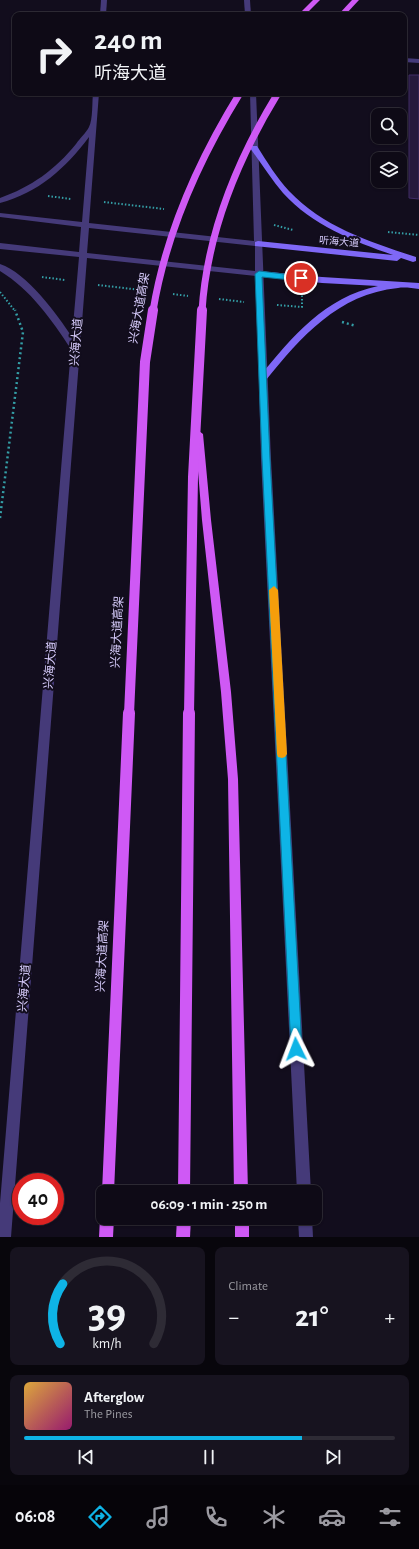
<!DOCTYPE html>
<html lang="en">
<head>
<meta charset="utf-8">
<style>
	:root { --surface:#0e0a16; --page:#17131f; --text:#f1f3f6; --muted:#9b9aa1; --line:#2e2b35; --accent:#0eb4e6 }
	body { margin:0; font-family:"Alegreya Sans","Noto Sans SC",sans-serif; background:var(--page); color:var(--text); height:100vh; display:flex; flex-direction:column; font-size:15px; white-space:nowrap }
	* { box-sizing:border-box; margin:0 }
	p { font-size:13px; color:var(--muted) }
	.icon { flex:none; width:22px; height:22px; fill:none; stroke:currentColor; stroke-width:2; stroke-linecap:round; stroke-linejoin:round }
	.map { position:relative; height:1237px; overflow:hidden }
	.side { display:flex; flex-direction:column; gap:10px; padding:10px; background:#08060c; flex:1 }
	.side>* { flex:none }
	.banner { position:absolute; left:12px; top:12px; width:395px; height:84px; border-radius:8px; box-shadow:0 1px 3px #0004,0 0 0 1px var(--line); background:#0e0a16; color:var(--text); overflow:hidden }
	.fabs { position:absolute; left:371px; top:108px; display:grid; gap:8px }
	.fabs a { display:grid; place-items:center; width:36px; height:36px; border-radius:8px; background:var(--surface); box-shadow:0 1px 3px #0004,0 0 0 1px var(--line); font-size:20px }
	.speed { position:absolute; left:12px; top:1173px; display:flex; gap:8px; font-size:20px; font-weight:700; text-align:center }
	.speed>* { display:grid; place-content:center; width:52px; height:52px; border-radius:50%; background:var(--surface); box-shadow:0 1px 3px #0004,0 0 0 1px var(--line); line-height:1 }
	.speed .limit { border:6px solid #d22; background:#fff; color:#111 }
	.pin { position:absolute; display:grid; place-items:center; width:34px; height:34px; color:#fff; margin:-17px; border:2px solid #fff; border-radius:50%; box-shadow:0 1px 4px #0007 }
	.me { position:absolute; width:44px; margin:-22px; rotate:357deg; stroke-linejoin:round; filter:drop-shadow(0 0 3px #0008) }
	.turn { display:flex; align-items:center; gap:14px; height:84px; padding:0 16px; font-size:18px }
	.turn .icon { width:52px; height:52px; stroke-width:2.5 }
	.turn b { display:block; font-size:28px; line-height:34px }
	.big { font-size:30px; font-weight:700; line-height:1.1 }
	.side .widget { flex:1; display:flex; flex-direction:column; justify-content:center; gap:6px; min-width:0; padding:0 14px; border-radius:8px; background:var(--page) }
	.side .dial { align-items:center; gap:0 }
	.dial svg { height:104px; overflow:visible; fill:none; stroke:var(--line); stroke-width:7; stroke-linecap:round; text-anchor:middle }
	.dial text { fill:var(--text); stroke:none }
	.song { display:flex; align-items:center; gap:12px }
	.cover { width:48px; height:48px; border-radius:6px; background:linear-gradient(135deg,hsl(40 70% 55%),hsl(320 70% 35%)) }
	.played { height:4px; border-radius:2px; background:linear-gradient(90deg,var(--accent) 75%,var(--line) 75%) }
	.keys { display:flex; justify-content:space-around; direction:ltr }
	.heat { display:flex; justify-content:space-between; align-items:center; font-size:22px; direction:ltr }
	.side .tiles { flex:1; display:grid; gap:10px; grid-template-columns:1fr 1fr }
	.widget:last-child { grid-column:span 2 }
	.trip { position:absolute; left:96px; top:1185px; width:226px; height:40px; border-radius:8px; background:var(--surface); box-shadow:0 1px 3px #0004,0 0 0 1px var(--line); font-weight:700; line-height:40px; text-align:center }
	.tab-bar { display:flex; height:64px; justify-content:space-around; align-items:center; background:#060409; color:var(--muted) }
	.tab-bar .icon { width:28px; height:28px }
	.tab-bar .on { color:var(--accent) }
	.tab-bar b { font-size:18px; color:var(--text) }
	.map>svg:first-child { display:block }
</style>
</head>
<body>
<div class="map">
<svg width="419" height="1237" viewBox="0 0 419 1237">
	<rect width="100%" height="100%" fill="#120d1d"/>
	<polygon fill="#261a3c" stroke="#402d67" points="409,75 419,75 419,199 409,198"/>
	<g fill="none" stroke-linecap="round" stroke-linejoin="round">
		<g stroke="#349fa7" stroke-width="2" stroke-dasharray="1.5 2" stroke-linecap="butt">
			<polyline points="48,196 71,199"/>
			<polyline points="104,202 164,209"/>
			<polyline points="274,225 293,230"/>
			<polyline points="388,232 419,235"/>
			<polyline points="42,277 65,280"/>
			<polyline points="98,285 141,290"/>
			<polyline points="0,292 15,311"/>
			<polyline points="173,294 188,296"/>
			<polyline points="219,299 244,302"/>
			<polyline points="277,305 302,307 302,294"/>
		</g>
		<g stroke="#349fa7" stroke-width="2.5" stroke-dasharray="2 3" stroke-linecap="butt">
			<polyline points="342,322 356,326"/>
			<polyline points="0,518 23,332 15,310"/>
		</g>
		<polygon fill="#453a79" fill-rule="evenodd" points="404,58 419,59 419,63 404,62"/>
		<g fill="#453a79" fill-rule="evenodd">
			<polygon points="101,0 107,0 106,15 100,15"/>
			<polygon points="244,0 250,0 251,15 245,15"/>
			<path d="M 93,93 L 99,93 L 89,223 L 254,241 L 250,93 L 256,93 L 271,459 L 311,1192 L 297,1192 L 261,459 L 256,276 L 87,258 L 11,1237 L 0,1237 L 0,1203 L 71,349 C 51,319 31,290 0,271 L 0,264 C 27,273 57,314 72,337 L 79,257 L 0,249 L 0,243 L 79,252 L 81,227 L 0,217 L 0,213 L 82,222 L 89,137 C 66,168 38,193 0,203 L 0,198 C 31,187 55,170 76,144 C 80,138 86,133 89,127 C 93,120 92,101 93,93 ZM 89,228 L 255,246 L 255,271 L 87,253 Z"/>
			<polygon points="298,1218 312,1218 313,1237 299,1237"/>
		</g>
		<g fill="#7f68f6" fill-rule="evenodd">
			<path d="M 251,146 L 257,146 C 267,162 277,178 289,191 C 323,227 370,242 416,257 L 416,261 L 413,262 L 401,258 L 397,261 L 255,246 L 255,242 L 258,241 L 393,255 C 353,241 312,225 283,193 C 271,179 261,163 250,148 Z"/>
			<path d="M 259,271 L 322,277 L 419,283 L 419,289 C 412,288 404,287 398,288 C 338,294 301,337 266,380 L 263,381 L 259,378 L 260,376 C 292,337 325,297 378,286 L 322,283 L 256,276 L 255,274 Z"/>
		</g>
		<g fill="#cf59f5" fill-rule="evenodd">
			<polygon points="313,0 320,0 305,15 298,15"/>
			<polygon points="352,0 359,0 345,15 338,15"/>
			<polygon points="199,431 203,434 211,520 231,692 238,779 248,1192 234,1192 228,779 221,692 202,520 195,434"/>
			<polygon points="103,1213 103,1218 114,1218 113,1237 99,1237 100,1218"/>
			<polygon points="177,1218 191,1218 190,1237 176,1237"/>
			<rect x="235" y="1218" width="14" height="19"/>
		</g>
		<g stroke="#cf59f5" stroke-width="7">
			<path d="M 153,311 C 166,232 198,161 240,93"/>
			<path d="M 202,311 C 207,232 237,160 278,93"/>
		</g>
		<g stroke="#cf59f5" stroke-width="10">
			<polyline points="129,714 145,362 153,310"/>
			<polyline points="189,714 193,477 202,310"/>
		</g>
		<g stroke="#cf59f5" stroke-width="12">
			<polyline points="108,1192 129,713"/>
			<polyline points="184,1192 189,713"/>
		</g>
	</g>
	<polygon fill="#0eb4e6" stroke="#097596" points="259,271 301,276 305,278 301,281 262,277 270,459 302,1049 301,1053 296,1055 292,1053 291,1049 262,459 255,274"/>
	<polygon fill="#f59e0b" points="274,586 278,590 287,754 285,757 282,758 278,757 277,754 269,590"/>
	<g text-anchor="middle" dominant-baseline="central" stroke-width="4" stroke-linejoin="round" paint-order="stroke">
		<g font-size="10" fill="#d7ccfc" stroke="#120d1d">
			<text transform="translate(339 242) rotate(5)">听海大道</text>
		</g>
		<g font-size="12" fill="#d7ccfc" stroke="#120d1d">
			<text transform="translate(139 308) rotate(-80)">兴海大道高架</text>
			<text transform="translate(76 342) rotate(-85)">兴海大道</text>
			<text transform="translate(117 632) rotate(-87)">兴海大道高架</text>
			<text transform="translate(50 665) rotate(-85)">兴海大道</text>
			<text transform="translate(102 956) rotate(-87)">兴海大道高架</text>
			<text transform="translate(24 988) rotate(-85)">兴海大道</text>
		</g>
	</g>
</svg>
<div class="fabs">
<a><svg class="icon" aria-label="search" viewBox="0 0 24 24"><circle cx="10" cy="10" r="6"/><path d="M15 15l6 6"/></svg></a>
<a><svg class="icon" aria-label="layers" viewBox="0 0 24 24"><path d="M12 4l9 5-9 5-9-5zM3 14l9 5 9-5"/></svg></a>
</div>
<div class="speed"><div class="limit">40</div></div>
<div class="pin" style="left:301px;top:278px;background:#d93025"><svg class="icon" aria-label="arrive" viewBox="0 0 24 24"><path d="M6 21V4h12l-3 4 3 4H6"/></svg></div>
<svg class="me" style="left:296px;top:1049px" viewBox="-20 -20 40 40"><path d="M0-17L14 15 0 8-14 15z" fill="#0eb4e6" stroke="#fff" stroke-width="4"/></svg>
<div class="trip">06:09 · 1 min · 250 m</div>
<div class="banner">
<div class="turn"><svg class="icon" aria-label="right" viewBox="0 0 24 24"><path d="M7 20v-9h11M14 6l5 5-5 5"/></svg><div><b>240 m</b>听海大道</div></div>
</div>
</div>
<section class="side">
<div class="tiles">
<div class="widget dial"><svg viewBox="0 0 100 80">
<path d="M14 69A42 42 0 1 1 86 69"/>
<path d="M14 69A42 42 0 0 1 16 23" stroke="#0eb4e6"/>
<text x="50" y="56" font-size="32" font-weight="700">39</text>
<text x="50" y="72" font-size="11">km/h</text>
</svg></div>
<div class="widget"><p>Climate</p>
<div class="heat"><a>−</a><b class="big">21°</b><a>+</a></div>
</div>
<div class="widget">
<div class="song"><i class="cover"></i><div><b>Afterglow</b><p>The Pines</p></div></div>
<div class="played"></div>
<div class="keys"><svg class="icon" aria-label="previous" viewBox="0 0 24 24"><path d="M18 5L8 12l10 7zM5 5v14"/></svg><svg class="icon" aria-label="pause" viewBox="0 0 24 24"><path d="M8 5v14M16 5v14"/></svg><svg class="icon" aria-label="next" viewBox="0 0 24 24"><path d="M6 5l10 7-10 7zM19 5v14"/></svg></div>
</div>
</div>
</section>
<nav class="tab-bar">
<b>06:08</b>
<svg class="icon on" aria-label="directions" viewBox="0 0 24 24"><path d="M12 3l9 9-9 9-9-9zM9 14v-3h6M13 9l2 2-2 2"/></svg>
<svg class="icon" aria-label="music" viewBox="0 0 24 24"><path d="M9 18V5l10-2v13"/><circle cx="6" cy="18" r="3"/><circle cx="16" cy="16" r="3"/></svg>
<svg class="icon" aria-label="phone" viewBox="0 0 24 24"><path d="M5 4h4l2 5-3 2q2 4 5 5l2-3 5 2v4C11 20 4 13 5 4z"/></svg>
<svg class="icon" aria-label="climate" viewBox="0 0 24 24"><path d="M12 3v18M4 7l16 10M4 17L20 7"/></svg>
<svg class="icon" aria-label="car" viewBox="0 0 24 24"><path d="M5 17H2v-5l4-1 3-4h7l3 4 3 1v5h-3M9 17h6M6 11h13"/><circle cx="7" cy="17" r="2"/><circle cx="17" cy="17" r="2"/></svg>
<svg class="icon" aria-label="filters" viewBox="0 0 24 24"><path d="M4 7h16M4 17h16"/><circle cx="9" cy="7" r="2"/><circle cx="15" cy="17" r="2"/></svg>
</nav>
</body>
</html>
